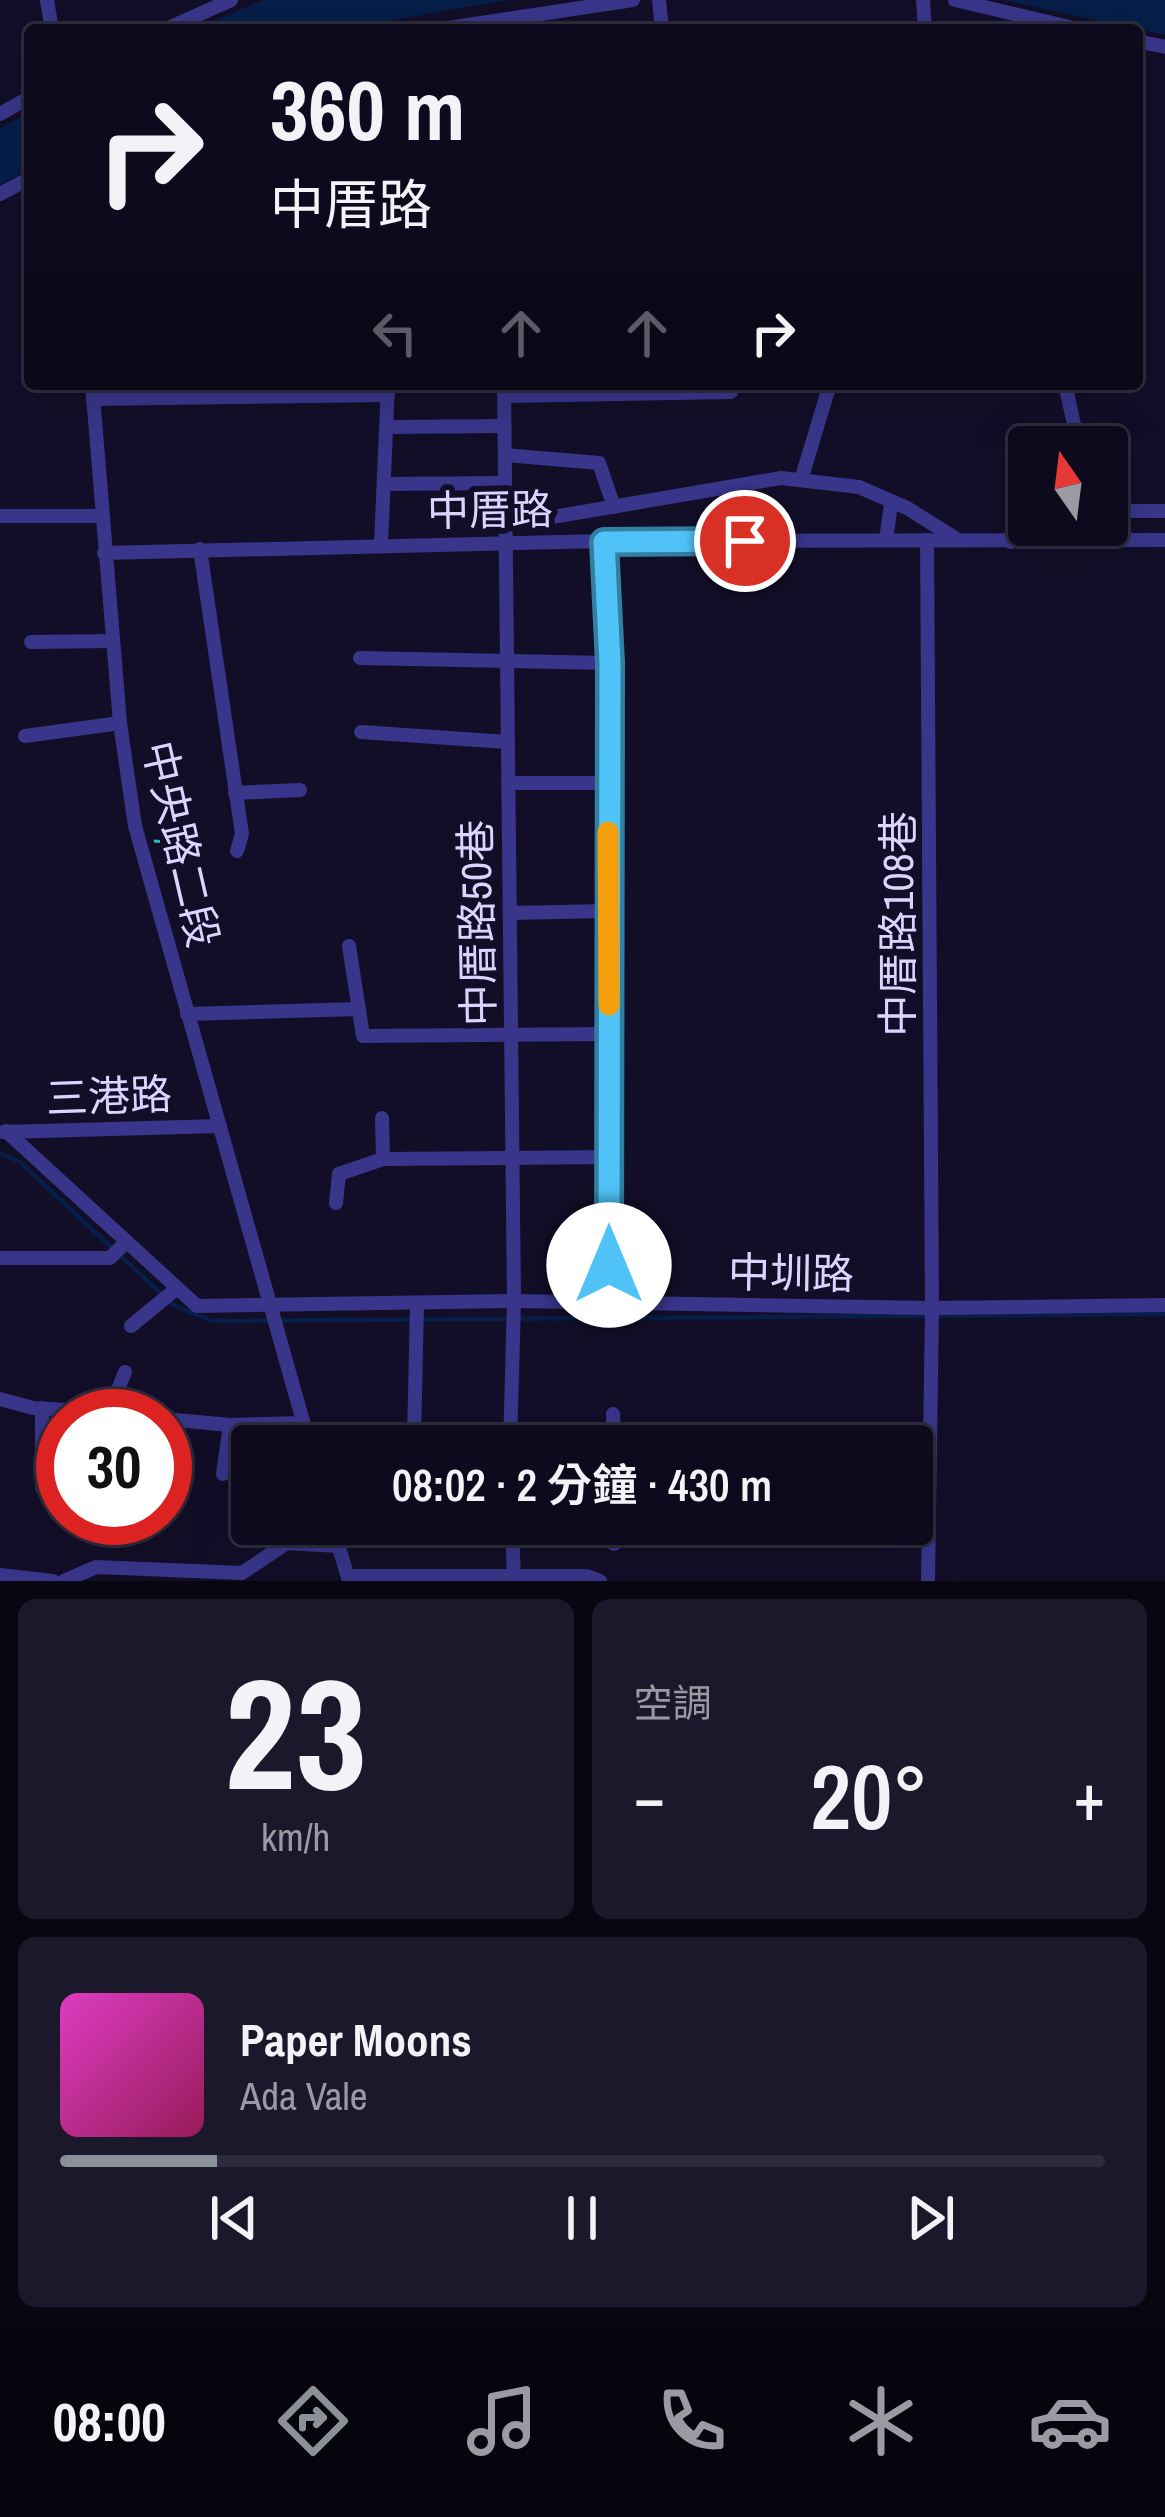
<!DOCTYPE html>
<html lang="zh-TW">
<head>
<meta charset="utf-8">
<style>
	:root { --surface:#0e0a1e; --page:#1c182b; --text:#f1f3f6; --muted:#9b9aa4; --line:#2e2b3c; --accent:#8c9099 }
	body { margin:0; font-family:"Archivo Narrow","Noto Sans TC",sans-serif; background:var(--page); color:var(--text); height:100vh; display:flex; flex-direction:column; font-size:45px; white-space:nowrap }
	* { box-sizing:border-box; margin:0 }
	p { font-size:39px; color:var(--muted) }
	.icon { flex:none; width:66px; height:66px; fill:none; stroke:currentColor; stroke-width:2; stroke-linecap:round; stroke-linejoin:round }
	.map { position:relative; height:1581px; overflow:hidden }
	.sheet { display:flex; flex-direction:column; gap:18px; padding:18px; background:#080610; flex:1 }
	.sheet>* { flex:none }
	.banner { position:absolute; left:24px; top:24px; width:1119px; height:366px; border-radius:12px; box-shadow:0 12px 48px #0002,0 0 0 3px var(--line); background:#0e0a1e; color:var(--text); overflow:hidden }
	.needle { width:78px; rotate:346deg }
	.controls { position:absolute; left:1008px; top:426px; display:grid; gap:24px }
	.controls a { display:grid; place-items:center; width:120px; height:120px; border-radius:12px; background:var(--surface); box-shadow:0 12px 48px #0002,0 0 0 3px var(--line); font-size:60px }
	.speed { position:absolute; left:36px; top:1389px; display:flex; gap:24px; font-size:60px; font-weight:700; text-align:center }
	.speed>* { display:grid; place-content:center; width:156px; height:156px; border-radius:50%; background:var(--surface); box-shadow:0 12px 48px #0002,0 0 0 3px var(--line); line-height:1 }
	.speed .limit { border:18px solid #d22; background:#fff; color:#111 }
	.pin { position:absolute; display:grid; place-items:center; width:102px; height:102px; color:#fff; margin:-51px; border:6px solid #fff; border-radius:50%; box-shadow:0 3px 12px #0007 }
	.me { position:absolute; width:132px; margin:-66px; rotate:0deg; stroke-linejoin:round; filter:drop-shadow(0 0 9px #0008) }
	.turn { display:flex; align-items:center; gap:42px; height:252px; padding:0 48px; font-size:54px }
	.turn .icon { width:156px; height:156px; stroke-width:2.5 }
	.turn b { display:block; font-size:84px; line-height:102px }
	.lanes { display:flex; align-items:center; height:114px; padding:0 48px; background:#0003; justify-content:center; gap:60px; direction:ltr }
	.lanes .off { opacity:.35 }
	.big { font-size:90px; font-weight:600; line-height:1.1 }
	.sheet .widget { flex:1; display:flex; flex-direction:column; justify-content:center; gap:18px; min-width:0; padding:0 42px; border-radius:18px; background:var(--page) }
	.sheet .dial { align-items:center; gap:0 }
	.dial b { font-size:156px; line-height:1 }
	.song { display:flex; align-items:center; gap:36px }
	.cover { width:144px; height:144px; border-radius:18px; background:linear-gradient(135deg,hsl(310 70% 55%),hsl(330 70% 35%)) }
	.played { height:12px; border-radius:6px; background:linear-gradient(90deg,var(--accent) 15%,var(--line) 15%) }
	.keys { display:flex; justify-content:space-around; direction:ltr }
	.heat { display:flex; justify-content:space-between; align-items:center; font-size:66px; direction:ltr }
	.sheet .tiles { flex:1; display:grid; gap:18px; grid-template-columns:1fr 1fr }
	.widget:last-child { grid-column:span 2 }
	.trip { position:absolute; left:231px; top:1425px; width:702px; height:120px; border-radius:12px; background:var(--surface); box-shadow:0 12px 48px #0002,0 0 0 3px var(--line); font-weight:600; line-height:120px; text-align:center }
	.tabs { display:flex; height:192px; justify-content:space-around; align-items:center; background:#06040c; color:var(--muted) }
	.tabs .icon { width:84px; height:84px }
	.tabs .current { color:var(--accent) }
	.tabs b { font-size:54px; color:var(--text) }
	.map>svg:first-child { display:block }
</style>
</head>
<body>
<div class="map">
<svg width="1165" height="1581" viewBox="0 0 1165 1581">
	<rect width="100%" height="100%" fill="#120e28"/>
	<g fill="#061e48">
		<polygon points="263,0 508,0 337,30 192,30"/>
		<polygon points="1002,0 1165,0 1165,35"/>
		<polygon points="30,112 30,168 0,185 0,128"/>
	</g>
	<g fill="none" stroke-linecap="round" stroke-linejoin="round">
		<polyline stroke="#061e48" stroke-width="4.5" points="0,1153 20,1162 173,1305 212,1321 1165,1314"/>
		<polyline stroke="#26c1b9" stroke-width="3" stroke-dasharray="6 9" stroke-linecap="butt" points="154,841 194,844"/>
		<g stroke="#39358a" stroke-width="14">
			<polyline points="47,0 52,30"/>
			<polyline points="659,0 662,30"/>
			<polyline points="923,0 925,30"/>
			<polyline points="955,0 1082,30"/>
			<polyline points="164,30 231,0"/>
			<polyline points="435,30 633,0"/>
			<polyline points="1137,41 1165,47"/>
			<polyline points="0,114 30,97"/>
			<polyline points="0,194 30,178"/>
			<polyline points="92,384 120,723 135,826 310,1446"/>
			<polyline points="504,384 514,1301 510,1446"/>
			<polyline points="1065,384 1079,447"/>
			<polyline points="504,396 731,392"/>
			<polyline points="93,399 388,395"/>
			<polyline points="386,427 504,426"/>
			<polyline points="505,455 599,463 614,507"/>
			<polyline points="801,480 830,384"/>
			<polyline points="384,484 505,483"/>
			<polyline points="1107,502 1131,511 1165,511"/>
			<polyline points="0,516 100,516"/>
			<polyline points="506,525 781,478 859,487 907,508 955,538"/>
			<polyline points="886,540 891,504"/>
			<polyline points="927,540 932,1308 928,1581"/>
			<polyline points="604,541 610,663 608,1301"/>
			<polyline points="1011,542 1017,521 1029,517"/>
			<polyline points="381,544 388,384"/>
			<polyline points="200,549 242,834 237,851"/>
			<polyline points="104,553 604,541 1165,540"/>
			<polyline points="31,642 112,641"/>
			<polyline points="360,658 610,663"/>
			<polyline points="361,732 507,742"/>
			<polyline points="25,736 120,723"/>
			<polyline points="508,783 609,783"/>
			<polyline points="235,793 300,790"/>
			<polyline points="510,913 607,911"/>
			<polyline points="349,946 363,1036 609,1034"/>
			<polyline points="187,1014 359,1009"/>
			<polyline points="6,1131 197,1306 514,1301 932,1308 1165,1305"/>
			<polyline points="3,1132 220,1126"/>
			<polyline points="383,1159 610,1157"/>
			<polyline points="336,1203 339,1174 383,1159 382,1118"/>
			<polyline points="0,1258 110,1258 126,1242"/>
			<polyline points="131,1326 176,1289"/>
			<polyline points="0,1399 33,1408 68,1410 113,1402 156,1416"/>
			<polyline points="113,1402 125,1372"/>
			<polyline points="42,1408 42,1487 63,1491"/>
			<polyline points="613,1414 614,1446"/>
			<polyline points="165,1419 230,1425 303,1423"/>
			<polyline points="414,1441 417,1303"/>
			<polyline points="309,1442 614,1443"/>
			<polyline points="223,1474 230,1425"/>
			<polyline points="332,1524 349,1581"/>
			<polyline points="512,1524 514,1581"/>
			<polyline points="614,1544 614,1524"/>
			<polyline points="0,1575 53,1581"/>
			<polyline points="348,1576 587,1576 600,1581"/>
			<polyline points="64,1581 96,1567 242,1573 287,1543 338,1546"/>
		</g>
	</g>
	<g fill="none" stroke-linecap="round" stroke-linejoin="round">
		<defs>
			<polyline id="route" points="609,1265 610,663 604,542 745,541"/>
		</defs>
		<use href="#route" stroke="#337fa1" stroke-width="30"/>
		<use href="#route" stroke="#4fc3f7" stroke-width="21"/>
		<polyline stroke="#f59e0b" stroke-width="21" points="608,832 609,1005"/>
	</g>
	<g text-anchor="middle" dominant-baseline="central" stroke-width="12" stroke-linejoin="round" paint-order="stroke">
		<g font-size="42" fill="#dad5ff" stroke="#120e28">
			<text transform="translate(490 510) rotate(-1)">中厝路</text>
			<text transform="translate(181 844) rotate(77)">中央路二段</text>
			<text transform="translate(477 923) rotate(-91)">中厝路50巷</text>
			<text transform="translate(898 924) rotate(-90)">中厝路108巷</text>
			<text transform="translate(109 1096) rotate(-2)">三港路</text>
			<text transform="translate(791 1273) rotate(1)">中圳路</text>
		</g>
	</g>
</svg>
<div class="controls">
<a><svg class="needle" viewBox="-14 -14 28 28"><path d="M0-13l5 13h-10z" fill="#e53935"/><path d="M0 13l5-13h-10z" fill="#9b9aa4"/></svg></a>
</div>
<div class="speed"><div class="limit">30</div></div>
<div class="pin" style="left:745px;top:541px;background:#d93025"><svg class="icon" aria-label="arrive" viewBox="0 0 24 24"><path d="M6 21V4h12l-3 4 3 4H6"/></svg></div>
<svg class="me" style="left:609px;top:1265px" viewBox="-20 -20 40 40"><circle r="19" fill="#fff"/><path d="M0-13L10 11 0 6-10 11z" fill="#4fc3f7"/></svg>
<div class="trip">08:02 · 2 分鐘 · 430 m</div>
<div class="banner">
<div class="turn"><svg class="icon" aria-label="right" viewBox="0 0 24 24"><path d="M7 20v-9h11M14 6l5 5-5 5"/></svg><div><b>360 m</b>中厝路</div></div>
<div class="lanes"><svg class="icon off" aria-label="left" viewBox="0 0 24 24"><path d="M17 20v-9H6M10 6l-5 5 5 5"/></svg><svg class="icon off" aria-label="ahead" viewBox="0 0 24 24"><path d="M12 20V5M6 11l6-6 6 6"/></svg><svg class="icon off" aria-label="ahead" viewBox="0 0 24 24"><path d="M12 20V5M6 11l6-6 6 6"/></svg><svg class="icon" aria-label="right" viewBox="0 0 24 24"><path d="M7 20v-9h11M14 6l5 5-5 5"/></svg></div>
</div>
</div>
<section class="sheet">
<div class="tiles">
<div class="widget dial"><b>23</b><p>km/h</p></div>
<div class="widget"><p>空調</p>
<div class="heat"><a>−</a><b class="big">20°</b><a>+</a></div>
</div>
<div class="widget">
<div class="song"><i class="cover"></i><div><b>Paper Moons</b><p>Ada Vale</p></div></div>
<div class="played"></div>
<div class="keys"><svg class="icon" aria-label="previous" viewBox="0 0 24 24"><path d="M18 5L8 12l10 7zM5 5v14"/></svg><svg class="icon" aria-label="pause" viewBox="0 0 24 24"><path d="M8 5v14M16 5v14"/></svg><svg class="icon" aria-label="next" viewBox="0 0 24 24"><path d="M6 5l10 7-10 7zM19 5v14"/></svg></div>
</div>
</div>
</section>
<nav class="tabs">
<b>08:00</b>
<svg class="icon current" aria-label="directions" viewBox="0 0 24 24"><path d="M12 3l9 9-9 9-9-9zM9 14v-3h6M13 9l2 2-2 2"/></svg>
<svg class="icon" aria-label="music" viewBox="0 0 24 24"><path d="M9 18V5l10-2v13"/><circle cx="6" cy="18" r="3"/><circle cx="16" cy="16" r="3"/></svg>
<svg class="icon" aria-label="phone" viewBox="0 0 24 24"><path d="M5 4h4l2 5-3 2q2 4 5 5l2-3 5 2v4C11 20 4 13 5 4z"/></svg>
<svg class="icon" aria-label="climate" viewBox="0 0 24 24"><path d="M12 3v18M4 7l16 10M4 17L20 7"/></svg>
<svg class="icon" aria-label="car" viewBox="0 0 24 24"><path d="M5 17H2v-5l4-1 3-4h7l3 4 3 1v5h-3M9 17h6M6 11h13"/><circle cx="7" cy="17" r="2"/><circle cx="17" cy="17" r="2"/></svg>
</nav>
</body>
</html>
